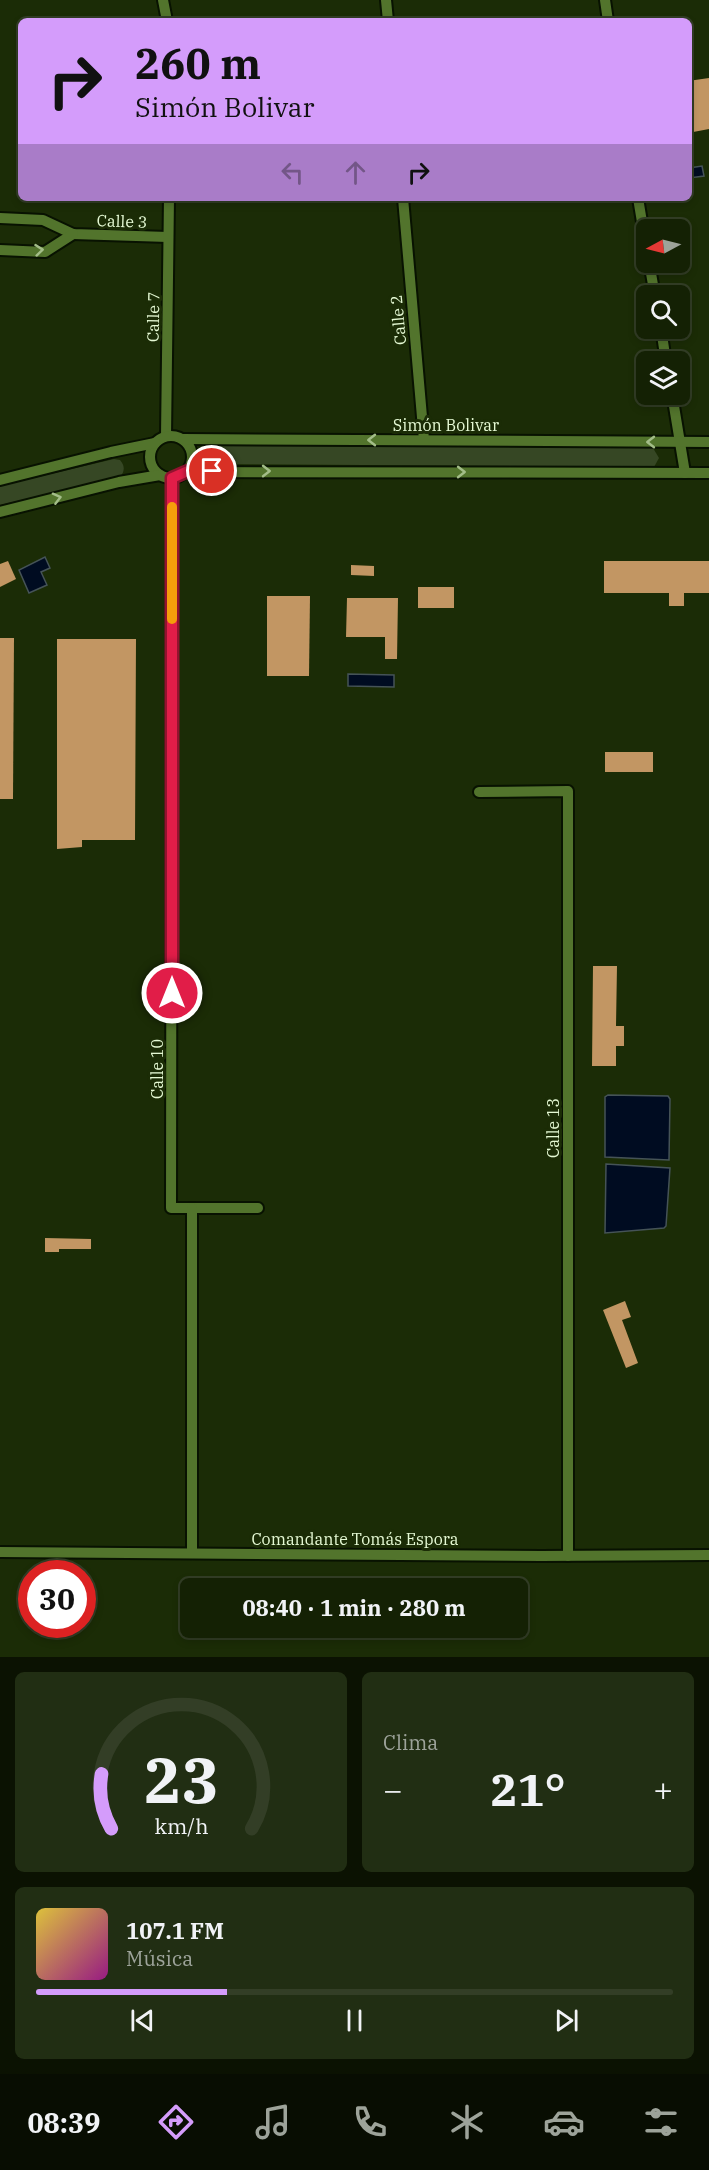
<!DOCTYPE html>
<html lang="es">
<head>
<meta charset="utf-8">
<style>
	:root { --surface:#142104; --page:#212e13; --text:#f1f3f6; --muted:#9da39a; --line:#333e26; --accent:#d49cfb }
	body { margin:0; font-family:"IBM Plex Serif",serif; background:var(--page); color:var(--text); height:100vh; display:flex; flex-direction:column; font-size:22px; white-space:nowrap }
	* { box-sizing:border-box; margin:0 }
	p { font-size:20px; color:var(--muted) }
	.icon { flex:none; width:33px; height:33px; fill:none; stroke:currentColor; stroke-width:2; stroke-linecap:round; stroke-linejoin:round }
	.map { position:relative; height:1657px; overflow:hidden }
	.sheet { display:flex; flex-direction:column; gap:15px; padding:15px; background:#0b1202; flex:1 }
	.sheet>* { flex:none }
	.top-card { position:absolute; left:18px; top:18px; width:674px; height:183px; border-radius:9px; box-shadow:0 3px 9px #0003,0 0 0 2px var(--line); background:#d49cfb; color:#111; overflow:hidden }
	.needle { width:39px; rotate:263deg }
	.controls { position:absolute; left:636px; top:219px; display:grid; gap:12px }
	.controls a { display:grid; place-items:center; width:54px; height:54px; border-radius:9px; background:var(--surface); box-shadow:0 3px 9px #0003,0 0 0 2px var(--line); font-size:30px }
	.speed { position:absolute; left:18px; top:1560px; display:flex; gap:12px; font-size:30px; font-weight:700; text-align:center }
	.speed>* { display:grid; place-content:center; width:78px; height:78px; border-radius:50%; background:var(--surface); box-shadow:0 3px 9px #0003,0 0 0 2px var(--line); line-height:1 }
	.speed .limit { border:9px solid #d22; background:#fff; color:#111 }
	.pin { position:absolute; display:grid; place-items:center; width:51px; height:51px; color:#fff; margin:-26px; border:3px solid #fff; border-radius:50%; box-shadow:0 2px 6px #0007 }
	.me { position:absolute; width:66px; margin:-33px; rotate:0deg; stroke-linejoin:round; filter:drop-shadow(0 0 4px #0008) }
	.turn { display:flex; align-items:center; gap:21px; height:126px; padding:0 18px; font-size:27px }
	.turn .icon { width:78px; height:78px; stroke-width:2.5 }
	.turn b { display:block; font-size:42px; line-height:51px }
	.lanes { display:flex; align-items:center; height:57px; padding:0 18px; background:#0003; justify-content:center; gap:30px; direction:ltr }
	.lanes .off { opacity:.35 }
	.big { font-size:45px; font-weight:700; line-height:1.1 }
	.sheet .widget { flex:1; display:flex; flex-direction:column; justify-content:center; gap:9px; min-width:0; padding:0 21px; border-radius:9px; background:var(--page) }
	.sheet .dial { align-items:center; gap:0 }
	.dial svg { height:156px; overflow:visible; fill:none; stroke:var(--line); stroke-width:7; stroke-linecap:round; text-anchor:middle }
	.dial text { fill:var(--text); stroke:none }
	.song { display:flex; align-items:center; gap:18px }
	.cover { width:72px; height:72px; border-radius:9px; background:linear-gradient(135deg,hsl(50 70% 55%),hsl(310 70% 35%)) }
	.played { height:6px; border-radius:3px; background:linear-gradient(90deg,var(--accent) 30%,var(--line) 30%) }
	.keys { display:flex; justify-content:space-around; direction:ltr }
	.heat { display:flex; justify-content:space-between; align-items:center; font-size:33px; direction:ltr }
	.sheet .tiles { flex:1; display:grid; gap:15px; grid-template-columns:1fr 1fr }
	.widget:last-child { grid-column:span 2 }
	.trip { position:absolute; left:180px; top:1578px; width:348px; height:60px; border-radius:9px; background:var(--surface); box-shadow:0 3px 9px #0003,0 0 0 2px var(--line); font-weight:700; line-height:60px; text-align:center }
	.tab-bar { display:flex; height:96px; justify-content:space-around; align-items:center; background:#080d02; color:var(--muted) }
	.tab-bar .icon { width:42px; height:42px }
	.tab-bar .on { color:var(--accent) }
	.tab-bar b { font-size:27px; color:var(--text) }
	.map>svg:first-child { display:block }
</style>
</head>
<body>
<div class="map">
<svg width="709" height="1657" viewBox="0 0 709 1657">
	<rect width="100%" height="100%" fill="#1b2c06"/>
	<g fill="#364724">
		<path d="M 209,445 L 653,448 L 659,458 L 654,467 L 209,464 C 200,459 200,450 209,445 Z"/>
		<path d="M 114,459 L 120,460 C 125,466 125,471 120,477 L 0,505 L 0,486 Z"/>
	</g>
	<g fill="#000c21" stroke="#455357" stroke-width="1.5">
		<polygon points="702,166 704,176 689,178 689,168"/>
		<polygon points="45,557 50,568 41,572 47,585 29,593 19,570"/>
		<polygon points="348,674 394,675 394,687 348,686"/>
		<polygon points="608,1095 668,1096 670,1099 669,1160 605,1157 605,1097"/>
		<polygon points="606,1164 670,1168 666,1226 664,1228 605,1233"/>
	</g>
	<g fill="#c29663">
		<polygon points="709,78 709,129 688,133 688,81"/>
		<polygon points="8,561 16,579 0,587 0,564"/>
		<polygon points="604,561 709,561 709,593 684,593 684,606 669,606 669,593 604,593"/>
		<polygon points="351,565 374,566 374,576 351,575"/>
		<rect x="418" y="587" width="36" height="21"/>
		<polygon points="267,596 310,596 309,676 267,676"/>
		<polygon points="347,598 398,598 397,659 385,659 385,637 346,637"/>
		<polygon points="0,638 14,638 13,799 0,799"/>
		<polygon points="57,639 136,639 135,840 82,840 82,847 57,849"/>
		<rect x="605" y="752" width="48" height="20"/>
		<polygon points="593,966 617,966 616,1026 624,1026 624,1046 616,1046 616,1066 592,1066"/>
		<polygon points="45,1238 91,1239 91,1249 59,1249 59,1252 45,1252"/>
		<polygon points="625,1301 631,1317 622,1320 638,1363 626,1368 603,1310"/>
	</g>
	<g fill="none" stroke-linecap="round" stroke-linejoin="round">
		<defs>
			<g id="street">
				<polyline points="163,0 167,21"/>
				<polyline points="386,0 388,21"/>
				<polyline points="605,0 608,21"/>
				<polyline points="403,198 424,440"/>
				<polyline points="638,198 646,246"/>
				<polyline points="0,218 43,220 73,234 168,237"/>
				<polyline points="0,250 45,252 73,234"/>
				<polyline points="649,262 655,296"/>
				<polyline points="661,328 666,362"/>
				<polyline points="672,394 685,473"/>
				<polyline points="166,436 169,198"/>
				<circle cx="171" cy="457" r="21"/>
				<polyline points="183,439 709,442"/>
				<polyline points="186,472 709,473"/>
				<polyline points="172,478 171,1208 258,1208"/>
				<polyline points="0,480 111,452 155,443"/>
				<polyline points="0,512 119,482 160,475"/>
				<polyline points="479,792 568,791 568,1556"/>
				<polyline points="192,1208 192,1553"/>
				<polyline points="0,1552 541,1556 709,1555"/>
			</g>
		</defs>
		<use href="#street" stroke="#081201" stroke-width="14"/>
		<use href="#street" stroke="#52742c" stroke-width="10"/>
	</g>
	<defs><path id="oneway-chevron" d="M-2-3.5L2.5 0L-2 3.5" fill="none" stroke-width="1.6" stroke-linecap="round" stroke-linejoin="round" transform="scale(1.5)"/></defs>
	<g stroke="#a3bd88">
		<use href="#oneway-chevron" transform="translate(39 250) rotate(-6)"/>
		<use href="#oneway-chevron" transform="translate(372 440) rotate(-180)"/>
		<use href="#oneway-chevron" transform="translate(651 442) rotate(-180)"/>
		<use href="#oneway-chevron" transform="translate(266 471)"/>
		<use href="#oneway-chevron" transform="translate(461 472)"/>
		<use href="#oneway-chevron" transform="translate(57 498) rotate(-14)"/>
	</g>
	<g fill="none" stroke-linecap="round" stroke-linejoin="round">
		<defs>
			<polyline id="route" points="172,993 172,478 188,471 212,471"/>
		</defs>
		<use href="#route" stroke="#92132f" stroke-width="15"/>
		<use href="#route" stroke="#e11d48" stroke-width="10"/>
		<polyline stroke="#f59e0b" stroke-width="10" points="172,619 172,507"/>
	</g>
	<g text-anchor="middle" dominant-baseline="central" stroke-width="6" stroke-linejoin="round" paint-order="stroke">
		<g font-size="16" fill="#e5f9d4" stroke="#1b2c06">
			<text transform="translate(122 221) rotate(2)">Calle 3</text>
			<text transform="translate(153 317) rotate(-89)">Calle 7</text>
			<text transform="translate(398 320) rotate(-95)">Calle 2</text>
			<text x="446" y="425">Simón Bolivar</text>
			<text transform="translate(157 1069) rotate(-90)">Calle 10</text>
			<text transform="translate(553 1128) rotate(-90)">Calle 13</text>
			<text x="355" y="1539">Comandante Tomás Espora</text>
		</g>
	</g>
</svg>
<div class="controls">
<a><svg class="needle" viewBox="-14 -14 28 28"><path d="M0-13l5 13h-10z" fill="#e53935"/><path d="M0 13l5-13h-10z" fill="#9da39a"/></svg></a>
<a><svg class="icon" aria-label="search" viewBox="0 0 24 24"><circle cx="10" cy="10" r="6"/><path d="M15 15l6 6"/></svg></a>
<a><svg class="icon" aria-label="layers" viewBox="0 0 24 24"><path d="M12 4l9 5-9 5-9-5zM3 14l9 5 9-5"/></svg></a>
</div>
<div class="speed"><div class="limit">30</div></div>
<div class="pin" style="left:212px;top:471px;background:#d93025"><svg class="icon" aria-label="arrive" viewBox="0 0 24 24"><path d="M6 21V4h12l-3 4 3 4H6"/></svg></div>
<svg class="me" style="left:172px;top:993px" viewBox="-20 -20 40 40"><circle r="17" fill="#e11d48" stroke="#fff" stroke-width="3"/><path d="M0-11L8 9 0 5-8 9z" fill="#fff"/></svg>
<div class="trip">08:40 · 1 min · 280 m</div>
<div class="top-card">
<div class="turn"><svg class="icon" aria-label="right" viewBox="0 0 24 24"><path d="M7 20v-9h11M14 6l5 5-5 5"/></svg><div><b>260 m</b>Simón Bolivar</div></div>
<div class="lanes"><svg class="icon off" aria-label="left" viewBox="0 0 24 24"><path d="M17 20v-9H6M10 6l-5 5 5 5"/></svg><svg class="icon off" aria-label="ahead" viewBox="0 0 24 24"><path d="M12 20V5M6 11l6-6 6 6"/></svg><svg class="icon" aria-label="right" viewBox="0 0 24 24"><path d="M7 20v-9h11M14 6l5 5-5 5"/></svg></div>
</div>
</div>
<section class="sheet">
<div class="tiles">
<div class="widget dial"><svg viewBox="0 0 100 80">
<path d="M14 69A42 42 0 1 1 86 69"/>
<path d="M14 69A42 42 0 0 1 9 41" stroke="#d49cfb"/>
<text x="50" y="56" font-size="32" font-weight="700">23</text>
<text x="50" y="72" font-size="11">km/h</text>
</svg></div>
<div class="widget"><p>Clima</p>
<div class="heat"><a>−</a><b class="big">21°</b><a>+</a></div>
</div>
<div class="widget">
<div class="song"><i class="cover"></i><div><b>107.1 FM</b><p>Música</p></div></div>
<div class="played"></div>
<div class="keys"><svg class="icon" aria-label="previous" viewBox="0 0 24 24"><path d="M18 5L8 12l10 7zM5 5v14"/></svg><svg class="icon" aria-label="pause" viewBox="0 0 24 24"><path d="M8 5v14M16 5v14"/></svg><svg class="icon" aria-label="next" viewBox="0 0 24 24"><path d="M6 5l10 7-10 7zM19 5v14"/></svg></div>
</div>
</div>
</section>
<nav class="tab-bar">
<b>08:39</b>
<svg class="icon on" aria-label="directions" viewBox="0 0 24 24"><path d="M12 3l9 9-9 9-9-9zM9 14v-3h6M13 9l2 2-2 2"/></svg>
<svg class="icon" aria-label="music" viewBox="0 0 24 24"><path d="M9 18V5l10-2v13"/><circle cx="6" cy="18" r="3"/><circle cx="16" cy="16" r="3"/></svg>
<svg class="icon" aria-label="phone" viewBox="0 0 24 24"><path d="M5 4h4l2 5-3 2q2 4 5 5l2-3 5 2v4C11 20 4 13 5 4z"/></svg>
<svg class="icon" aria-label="climate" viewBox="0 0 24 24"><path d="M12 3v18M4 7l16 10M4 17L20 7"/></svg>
<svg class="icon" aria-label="car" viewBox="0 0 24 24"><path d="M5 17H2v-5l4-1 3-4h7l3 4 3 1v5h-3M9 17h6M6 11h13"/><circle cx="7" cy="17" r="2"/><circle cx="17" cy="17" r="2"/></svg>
<svg class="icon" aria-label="filters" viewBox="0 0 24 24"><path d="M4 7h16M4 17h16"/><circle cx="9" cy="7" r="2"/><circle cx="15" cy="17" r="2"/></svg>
</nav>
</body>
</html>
